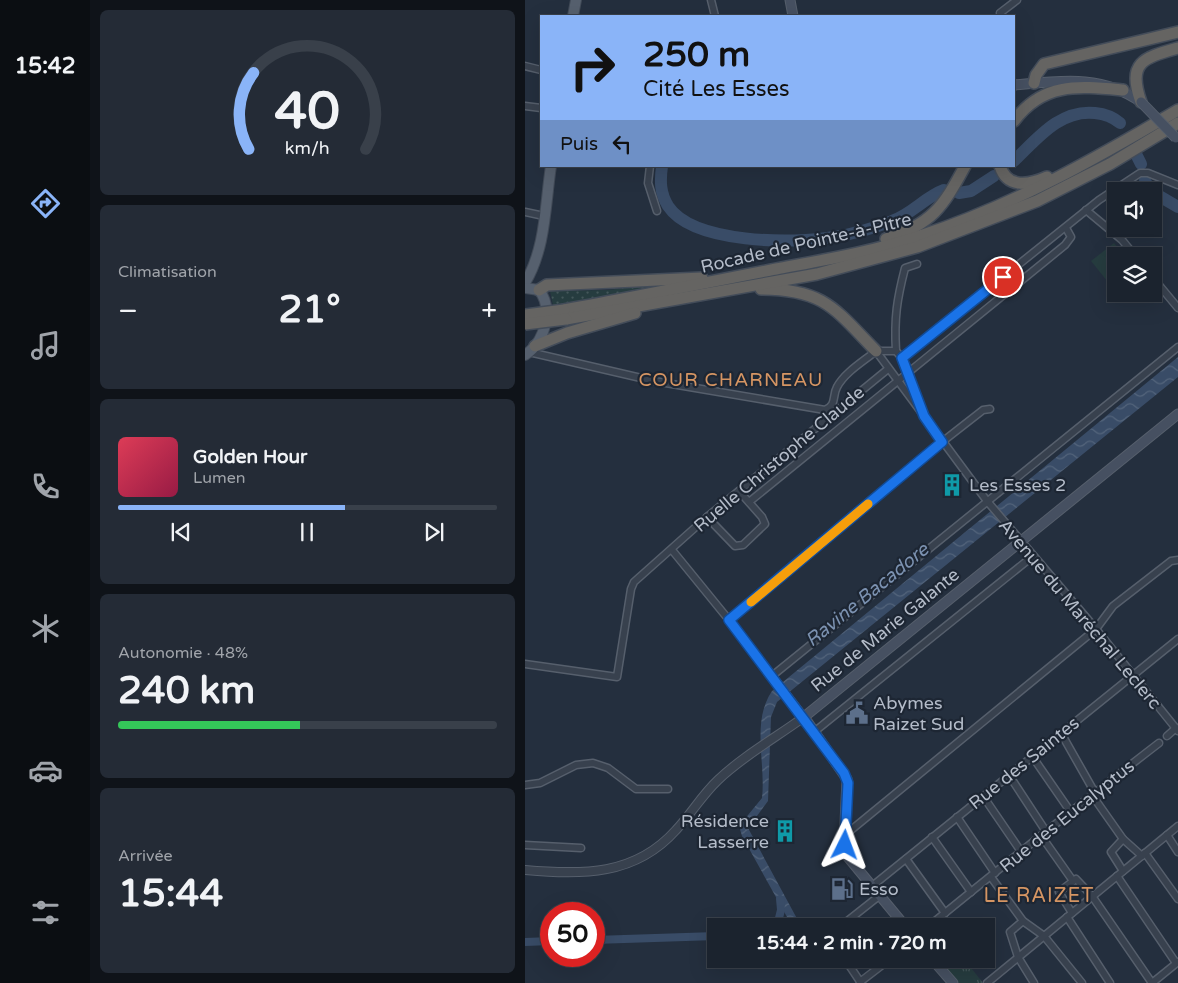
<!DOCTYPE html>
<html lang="fr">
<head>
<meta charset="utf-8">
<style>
	:root { --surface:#1b232e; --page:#242b36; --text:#f1f3f6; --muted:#a0a4aa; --line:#39404a; --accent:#8ab4f8 }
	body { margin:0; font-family:"Varela Round",sans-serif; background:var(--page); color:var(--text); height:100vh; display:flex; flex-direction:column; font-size:19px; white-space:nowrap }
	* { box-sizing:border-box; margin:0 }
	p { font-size:16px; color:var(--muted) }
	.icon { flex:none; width:28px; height:28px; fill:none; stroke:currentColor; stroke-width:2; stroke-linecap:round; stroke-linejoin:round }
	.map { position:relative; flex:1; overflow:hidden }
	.drawer { display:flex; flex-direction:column; gap:10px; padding:10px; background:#0f1319; width:435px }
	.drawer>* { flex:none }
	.top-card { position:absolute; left:15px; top:15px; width:475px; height:152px; border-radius:0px; box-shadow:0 5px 20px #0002,0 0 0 1px var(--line); background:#8ab4f8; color:#111; overflow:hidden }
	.buttons { position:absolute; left:582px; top:182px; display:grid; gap:10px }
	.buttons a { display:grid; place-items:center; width:55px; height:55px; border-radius:0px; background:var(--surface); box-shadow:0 5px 20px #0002,0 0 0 1px var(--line); font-size:25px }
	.speed { position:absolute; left:15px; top:902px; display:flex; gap:10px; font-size:25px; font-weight:700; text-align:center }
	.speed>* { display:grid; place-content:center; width:65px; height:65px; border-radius:50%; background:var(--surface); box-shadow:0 5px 20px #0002,0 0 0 1px var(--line); line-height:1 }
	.speed .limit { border:8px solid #d22; background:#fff; color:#111 }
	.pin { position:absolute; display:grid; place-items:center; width:42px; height:42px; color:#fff; margin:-21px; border:2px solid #fff; border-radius:50%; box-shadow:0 1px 5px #0007 }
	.me { position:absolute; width:55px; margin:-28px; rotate:3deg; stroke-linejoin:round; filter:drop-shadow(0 0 4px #0008) }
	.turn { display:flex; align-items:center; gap:18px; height:105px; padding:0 20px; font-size:22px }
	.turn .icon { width:65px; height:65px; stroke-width:2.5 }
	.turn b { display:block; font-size:35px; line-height:42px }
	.then { display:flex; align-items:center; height:48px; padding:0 20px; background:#0003; gap:10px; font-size:19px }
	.big { font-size:38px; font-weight:700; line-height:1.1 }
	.drawer .card { flex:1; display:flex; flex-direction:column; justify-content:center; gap:8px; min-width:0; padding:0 18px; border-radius:8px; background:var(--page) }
	.drawer .dial { align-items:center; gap:0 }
	.dial svg { height:130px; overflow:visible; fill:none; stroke:var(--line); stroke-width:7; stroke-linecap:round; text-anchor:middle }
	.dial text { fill:var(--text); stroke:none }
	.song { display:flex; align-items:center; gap:15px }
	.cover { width:60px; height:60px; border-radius:8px; background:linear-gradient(135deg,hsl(350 70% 55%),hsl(340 70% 35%)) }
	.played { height:5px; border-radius:2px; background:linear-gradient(90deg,var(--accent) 60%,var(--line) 60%) }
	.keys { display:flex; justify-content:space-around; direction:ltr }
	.heat { display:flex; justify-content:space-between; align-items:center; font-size:28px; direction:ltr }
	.charge { height:8px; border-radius:4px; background:linear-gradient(90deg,#34c759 48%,var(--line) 0) }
	.trip { position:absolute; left:182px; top:918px; width:288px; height:50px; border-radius:0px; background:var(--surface); box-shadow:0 5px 20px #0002,0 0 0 1px var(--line); font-weight:700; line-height:50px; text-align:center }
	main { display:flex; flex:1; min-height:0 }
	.tabs { display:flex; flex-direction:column; width:90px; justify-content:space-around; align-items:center; background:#0b0e12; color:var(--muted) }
	.tabs .icon { width:35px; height:35px }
	.tabs .current { color:var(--accent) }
	.tabs b { font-size:22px; color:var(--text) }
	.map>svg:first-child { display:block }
</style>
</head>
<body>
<main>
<nav class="tabs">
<b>15:42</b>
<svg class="icon current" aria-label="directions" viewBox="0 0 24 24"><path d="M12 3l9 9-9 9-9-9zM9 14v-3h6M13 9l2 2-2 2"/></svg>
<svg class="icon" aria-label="music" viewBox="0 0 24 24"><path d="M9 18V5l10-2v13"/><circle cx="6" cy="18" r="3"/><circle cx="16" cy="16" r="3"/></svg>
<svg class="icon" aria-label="phone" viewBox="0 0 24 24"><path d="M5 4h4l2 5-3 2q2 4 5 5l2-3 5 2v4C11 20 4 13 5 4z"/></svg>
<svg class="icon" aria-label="climate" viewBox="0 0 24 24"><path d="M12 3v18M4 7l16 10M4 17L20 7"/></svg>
<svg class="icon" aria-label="car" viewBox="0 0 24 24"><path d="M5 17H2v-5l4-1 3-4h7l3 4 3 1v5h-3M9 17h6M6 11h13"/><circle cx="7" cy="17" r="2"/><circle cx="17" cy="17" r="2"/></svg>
<svg class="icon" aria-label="filters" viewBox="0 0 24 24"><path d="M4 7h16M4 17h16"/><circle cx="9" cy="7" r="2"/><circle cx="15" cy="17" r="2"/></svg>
</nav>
<section class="drawer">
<div class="card dial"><svg viewBox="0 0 100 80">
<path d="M14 69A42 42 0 1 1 86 69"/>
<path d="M14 69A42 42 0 0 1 17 22" stroke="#8ab4f8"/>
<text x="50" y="56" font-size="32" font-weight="700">40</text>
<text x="50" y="72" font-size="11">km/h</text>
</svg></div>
<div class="card"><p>Climatisation</p>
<div class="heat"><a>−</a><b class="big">21°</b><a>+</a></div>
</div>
<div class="card">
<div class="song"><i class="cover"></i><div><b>Golden Hour</b><p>Lumen</p></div></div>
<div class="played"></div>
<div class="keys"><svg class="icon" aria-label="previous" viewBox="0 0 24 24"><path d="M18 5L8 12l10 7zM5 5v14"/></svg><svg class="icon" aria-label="pause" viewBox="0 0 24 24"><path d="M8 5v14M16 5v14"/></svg><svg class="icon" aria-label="next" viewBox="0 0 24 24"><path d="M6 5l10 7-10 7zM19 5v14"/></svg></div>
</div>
<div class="card"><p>Autonomie · 48%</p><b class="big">240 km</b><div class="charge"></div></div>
<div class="card"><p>Arrivée</p><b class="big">15:44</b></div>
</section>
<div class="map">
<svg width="653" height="983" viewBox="0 0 653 983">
	<defs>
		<pattern id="grass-dots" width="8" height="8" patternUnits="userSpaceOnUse" patternTransform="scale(1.25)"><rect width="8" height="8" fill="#263c3f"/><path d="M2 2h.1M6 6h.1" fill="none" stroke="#435659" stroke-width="1.8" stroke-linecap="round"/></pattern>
		<pattern id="park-tufts" width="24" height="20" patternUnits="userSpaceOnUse" patternTransform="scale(1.25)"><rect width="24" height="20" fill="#263c3f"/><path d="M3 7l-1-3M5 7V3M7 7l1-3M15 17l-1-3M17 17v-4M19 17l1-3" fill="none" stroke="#435659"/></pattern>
		<pattern id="water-waves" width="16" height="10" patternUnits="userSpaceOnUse" patternTransform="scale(1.25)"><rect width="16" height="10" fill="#394c67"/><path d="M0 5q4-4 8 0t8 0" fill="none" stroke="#53647b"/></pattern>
	</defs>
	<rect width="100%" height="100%" fill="#242f3e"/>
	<polygon fill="url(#grass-dots)" points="131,284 129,289 28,305 25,291 83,290"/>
	<polygon fill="url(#park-tufts)" points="414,959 439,959 458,983 434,983"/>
	<polygon fill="#263c3f" points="589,243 600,256 591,256 591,292 566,261"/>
	<path fill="url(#water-waves)" d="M 653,357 L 653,377 L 252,702 L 246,717 L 243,801 L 223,828 L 276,926 L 267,926 L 217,836 L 214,826 L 237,798 C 241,763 226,722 247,691 Z"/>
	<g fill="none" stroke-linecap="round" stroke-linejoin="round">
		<g stroke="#394c67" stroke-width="8">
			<polyline points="252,926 256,910 255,899"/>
			<polyline points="69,940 191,936"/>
			<polyline points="0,942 26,941"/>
		</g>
		<g stroke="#394c67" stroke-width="12">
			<polyline points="612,156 616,164"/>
			<path d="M 489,161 C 512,139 535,109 570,113 C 580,114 588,117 595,123"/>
			<path d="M 137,166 C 135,181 135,193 143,206 C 168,244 269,244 309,237 C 328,234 349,228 367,221 C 387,214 400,197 419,190"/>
			<polyline points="620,181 626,191"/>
			<polyline points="434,193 446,191 469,176"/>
			<polyline points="629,193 653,207"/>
		</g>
		<defs>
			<g id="minor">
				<polyline points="186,0 190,16"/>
				<polyline points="475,13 492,0"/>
				<polyline points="0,66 16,70"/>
				<polyline points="0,106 16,108"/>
				<polyline points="125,166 123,183 132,211"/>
				<polyline points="561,210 597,240 610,256"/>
				<polyline points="0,212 19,216"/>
				<path d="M 392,264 L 380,268 C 372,299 369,318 371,351 L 377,358 L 397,410"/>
				<polyline points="629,279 653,308"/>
				<polyline points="351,351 462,501 571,629 653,731"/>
				<polyline points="351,351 371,351"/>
				<path d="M 4,352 L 129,381 L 300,410 C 312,405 307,396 312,387 C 320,372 339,361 351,351"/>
				<polyline points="377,358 574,200 615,173 623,173 653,185"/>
				<polyline points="224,502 540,245 546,237 541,228"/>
				<polyline points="182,517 210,546 218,545 240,524 237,517 214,491"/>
				<polyline points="147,550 204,620 279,717"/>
				<polyline points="204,620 417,442 458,410 465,409"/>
				<polyline points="0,664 92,677 106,589 109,582 182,517 363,369"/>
				<polyline points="247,676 653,347"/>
				<polyline points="289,732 508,556"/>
				<polyline points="536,733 570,793"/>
				<polyline points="642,736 651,728"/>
				<polyline points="507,756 545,811"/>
				<polyline points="484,775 522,833"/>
				<polyline points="0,785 15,783 51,765 68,763 83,768 111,789 143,789"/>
				<polyline points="567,795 598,839 617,856"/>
				<polyline points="458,796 497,853"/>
				<polyline points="432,817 470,873"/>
				<polyline points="320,835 571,629 588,606 646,561 653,560"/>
				<polyline points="642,835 653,852"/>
				<polyline points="407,837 446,892"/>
				<polyline points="517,837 548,881"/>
				<polyline points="598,839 586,852 598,871"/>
				<polyline points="0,845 56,848"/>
				<polyline points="620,853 653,899"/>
				<polyline points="381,859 420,913"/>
				<polyline points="592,876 651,963"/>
				<polyline points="466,877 498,921 519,936 557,983"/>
				<polyline points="346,887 653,639"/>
				<polyline points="547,913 534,892 551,879 567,896 627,983"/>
				<polyline points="542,917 585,983"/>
				<polyline points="498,921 485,932 493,957 509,983"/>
				<polyline points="316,926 354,896"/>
				<path d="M 404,926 C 480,864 556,803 634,743"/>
				<polyline points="320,959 336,983"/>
				<polyline points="335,982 365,959"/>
				<polyline points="462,983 653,826"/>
				<polyline points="627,983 653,962"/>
			</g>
			<path id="tertiary" d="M 0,870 C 57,875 110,876 151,830 C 166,814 177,795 193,780 C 218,756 250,738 279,717"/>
			<g id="secondary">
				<polyline points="265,0 268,16"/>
				<path d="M 489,85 C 534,81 577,74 616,102"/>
				<polyline points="380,926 322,856 319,845 322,779 279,717 653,414"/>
				<polyline points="407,959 428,983"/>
			</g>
			<g id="primary">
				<polyline points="48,16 51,0"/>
				<path d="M 0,283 C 21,248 20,205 26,166"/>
				<path d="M 0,288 L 14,290 C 29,309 20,342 0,355"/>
			</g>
			<g id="trunk">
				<polyline points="509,83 511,75 519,64 653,32"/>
				<path d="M 616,102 C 602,62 618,58 653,48"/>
				<path d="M 489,121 C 518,82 553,86 598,90"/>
				<path d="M 475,166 C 482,189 504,185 522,177"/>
				<path d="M 361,239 C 407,224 418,207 440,166"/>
				<path d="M 236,289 C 299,289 310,309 351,351"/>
				<polyline points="14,290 22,285 177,278"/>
				<path d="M 39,310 C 110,297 180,283 251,269 C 299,260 348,252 395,236 C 487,206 570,159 653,110"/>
				<polyline points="41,319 292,274 392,247 512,201 585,164 653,123"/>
				<polyline points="10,346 42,333 110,313"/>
			</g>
		</defs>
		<use href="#minor" stroke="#565f6c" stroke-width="9"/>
		<use href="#tertiary" stroke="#565f6c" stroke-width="10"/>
		<use href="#secondary" stroke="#565f6c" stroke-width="11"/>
		<use href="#primary" stroke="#414a57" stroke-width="12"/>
		<use href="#trunk" stroke="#434c59" stroke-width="14"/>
		<use href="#minor" stroke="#38414e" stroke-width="6"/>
		<use href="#tertiary" stroke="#38414e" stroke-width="8"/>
		<use href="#secondary" stroke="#465061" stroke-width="9"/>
		<use href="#primary" stroke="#56606e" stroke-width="10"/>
		<use href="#trunk" stroke="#656462" stroke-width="11"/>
		<defs>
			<polyline id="secondary-bridge" points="616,102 651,138"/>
			<g id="trunk-bridge">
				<polyline points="0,315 39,310"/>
				<polyline points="0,324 41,319"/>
			</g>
		</defs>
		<use href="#secondary-bridge" stroke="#565f6c" stroke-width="11" stroke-linecap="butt"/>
		<use href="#trunk-bridge" stroke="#434c59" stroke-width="14" stroke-linecap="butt"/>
		<use href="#secondary-bridge" stroke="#465061" stroke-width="9"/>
		<use href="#trunk-bridge" stroke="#656462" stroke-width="11"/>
	</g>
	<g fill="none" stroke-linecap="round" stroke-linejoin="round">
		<defs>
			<polyline id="route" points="320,845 323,783 319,773 204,620 417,442 399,416 377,358 478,277"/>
		</defs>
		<use href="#route" stroke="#114b97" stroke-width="12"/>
		<use href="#route" stroke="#1a73e8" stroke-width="9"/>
		<polyline stroke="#f59e0b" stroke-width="9" points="226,602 343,504"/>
	</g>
	<defs>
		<symbol id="building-bare" viewBox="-9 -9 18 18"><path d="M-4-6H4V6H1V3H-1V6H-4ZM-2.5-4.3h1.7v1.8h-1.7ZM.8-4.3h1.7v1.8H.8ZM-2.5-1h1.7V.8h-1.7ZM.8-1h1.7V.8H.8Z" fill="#0f9aa8" stroke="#1d2633" stroke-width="2.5" paint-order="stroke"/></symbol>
		<symbol id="civic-bare" viewBox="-9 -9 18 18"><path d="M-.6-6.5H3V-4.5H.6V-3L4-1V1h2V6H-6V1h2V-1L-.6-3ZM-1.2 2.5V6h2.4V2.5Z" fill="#5c6f8a" stroke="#1d2633" stroke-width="2.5" paint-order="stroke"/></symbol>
		<symbol id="fuel-bare" viewBox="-9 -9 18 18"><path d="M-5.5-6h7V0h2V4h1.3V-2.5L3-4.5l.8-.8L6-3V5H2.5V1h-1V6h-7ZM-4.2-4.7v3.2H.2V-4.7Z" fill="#5c6f8a" stroke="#1d2633" stroke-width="2.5" paint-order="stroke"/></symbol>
	</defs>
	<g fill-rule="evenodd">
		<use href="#building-bare" x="411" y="469" width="32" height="32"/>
		<use href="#civic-bare" x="316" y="697" width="32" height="32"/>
		<use href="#building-bare" x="244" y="815" width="32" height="32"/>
		<use href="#fuel-bare" x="301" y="873" width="32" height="32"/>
	</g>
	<g text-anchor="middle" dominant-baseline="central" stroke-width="4.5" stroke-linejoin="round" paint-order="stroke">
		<g font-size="18" fill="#b4bcc9" stroke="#1d2633">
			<text transform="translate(281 243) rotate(-13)">Rocade de Pointe-à-Pitre</text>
			<text transform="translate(254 459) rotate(-40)">Ruelle Christophe Claude</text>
			<text transform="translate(555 614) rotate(50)">Avenue du Maréchal Leclerc</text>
			<text transform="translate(360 630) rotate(-39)">Rue de Marie Galante</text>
			<text transform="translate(499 763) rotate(-39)">Rue des Saintes</text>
			<text transform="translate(542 816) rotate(-39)">Rue des Eucalyptus</text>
		</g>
		<g font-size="18" fill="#b4bcc9" stroke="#1d2633" text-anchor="start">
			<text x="444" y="485">Les Esses 2</text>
			<text x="348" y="703">Abymes<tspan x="348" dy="21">Raizet Sud</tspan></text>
			<text x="244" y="821" text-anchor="end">Résidence<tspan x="244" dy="21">Lasserre</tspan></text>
			<text x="334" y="889">Esso</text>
		</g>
		<g font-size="19" letter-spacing="1" fill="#d59563" stroke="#1d2633">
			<text x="206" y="380">COUR CHARNEAU</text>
		</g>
		<g font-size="19" font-style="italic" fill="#7c92b1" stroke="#1d2633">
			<text transform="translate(342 595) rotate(-39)">Ravine Bacadore</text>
		</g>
		<g font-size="20" letter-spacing="1" fill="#d59563" stroke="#1d2633">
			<text x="514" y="896">LE RAIZET</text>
		</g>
	</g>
</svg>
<div class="buttons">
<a><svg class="icon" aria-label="sound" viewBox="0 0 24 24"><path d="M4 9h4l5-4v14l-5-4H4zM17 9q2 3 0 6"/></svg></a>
<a><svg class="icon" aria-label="layers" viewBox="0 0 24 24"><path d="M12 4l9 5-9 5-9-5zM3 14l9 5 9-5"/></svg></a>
</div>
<div class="speed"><div class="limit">50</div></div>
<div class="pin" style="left:478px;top:277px;background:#d93025"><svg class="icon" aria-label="arrive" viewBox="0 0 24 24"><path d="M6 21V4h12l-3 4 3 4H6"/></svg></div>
<svg class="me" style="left:320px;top:845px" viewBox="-20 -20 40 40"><path d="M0-17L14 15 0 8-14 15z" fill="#1a73e8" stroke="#fff" stroke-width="4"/></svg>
<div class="trip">15:44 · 2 min · 720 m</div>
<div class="top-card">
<div class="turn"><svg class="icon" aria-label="right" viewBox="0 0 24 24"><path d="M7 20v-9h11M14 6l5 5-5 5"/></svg><div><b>250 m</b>Cité Les Esses</div></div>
<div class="then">Puis<svg class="icon" aria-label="left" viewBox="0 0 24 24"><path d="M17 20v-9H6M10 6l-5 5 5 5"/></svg></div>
</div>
</div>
</main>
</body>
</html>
